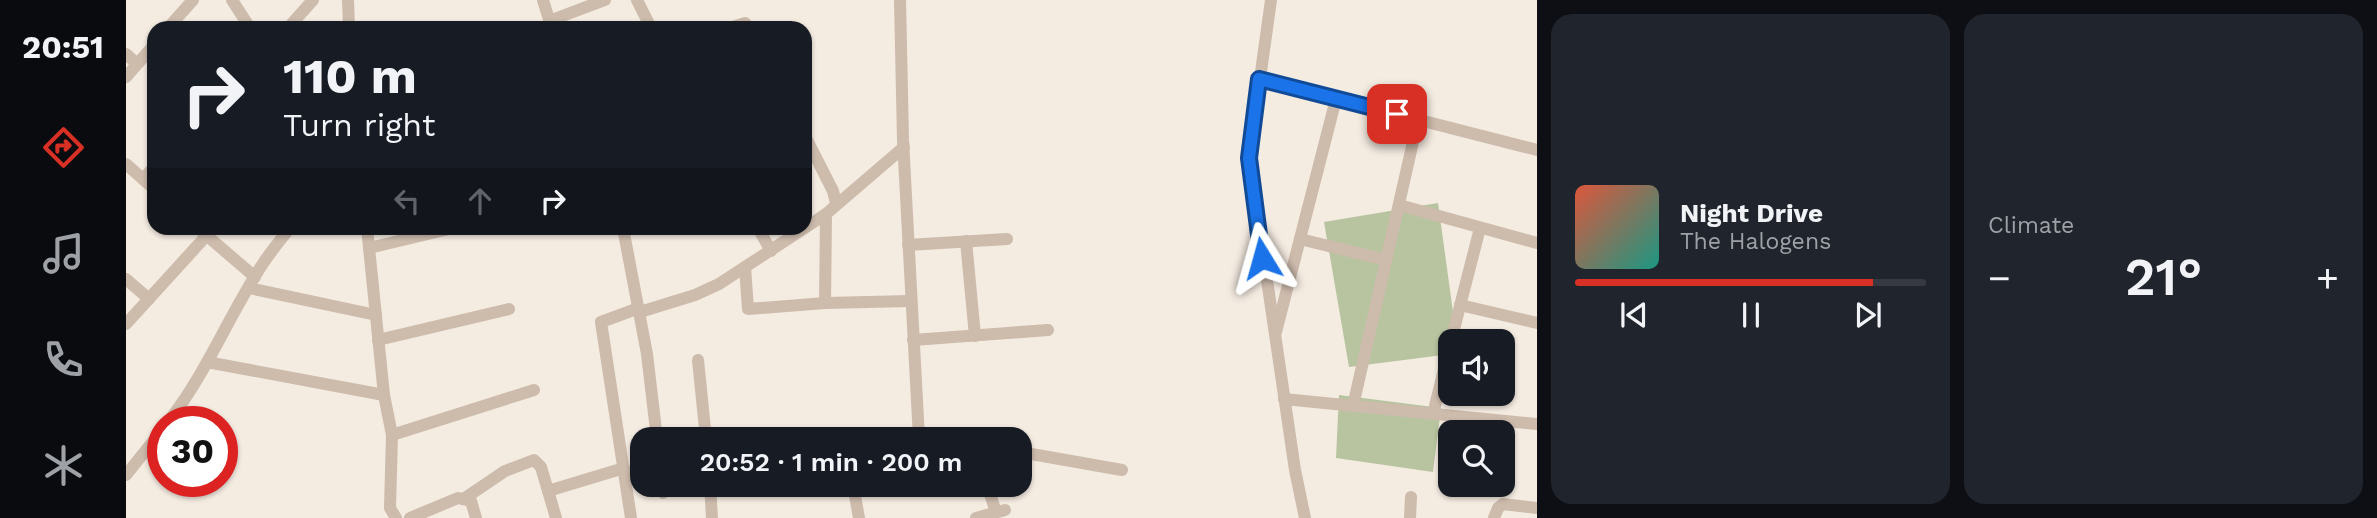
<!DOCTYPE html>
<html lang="en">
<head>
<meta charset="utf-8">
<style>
	:root { --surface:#171b24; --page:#20242c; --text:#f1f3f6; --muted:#9ea1a6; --line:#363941; --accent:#d93025 }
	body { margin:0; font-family:"Work Sans",sans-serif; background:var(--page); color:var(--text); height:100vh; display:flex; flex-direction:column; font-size:26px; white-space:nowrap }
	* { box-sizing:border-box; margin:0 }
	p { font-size:23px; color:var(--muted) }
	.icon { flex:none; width:38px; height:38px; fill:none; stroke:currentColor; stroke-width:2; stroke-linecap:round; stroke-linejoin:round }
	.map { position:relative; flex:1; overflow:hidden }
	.drawer { display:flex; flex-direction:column; gap:14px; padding:14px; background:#0d0f14; width:840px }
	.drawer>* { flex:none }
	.hud { position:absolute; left:21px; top:21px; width:665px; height:214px; border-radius:21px; box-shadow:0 2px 5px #0004; background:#171b24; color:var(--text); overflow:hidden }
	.fabs { position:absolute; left:1312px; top:329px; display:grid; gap:14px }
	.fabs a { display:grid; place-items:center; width:77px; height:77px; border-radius:14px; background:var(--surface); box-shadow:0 2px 5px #0004; font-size:35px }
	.speed { position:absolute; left:21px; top:406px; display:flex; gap:14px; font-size:35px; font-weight:700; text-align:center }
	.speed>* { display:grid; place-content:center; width:91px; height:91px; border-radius:50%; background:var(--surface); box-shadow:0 2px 5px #0004; line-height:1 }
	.speed .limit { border:10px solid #d22; background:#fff; color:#111 }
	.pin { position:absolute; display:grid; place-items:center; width:60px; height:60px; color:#fff; margin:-30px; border-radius:14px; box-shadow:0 4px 10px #0006 }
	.me { position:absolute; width:77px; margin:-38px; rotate:352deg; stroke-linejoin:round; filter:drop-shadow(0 0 5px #0008) }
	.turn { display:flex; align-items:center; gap:24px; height:147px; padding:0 21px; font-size:32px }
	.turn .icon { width:91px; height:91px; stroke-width:2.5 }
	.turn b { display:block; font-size:49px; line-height:60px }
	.lanes { display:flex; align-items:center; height:66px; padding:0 21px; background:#0003; justify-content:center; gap:35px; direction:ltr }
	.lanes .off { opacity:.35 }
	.big { font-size:52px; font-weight:600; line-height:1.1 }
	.drawer .widget { flex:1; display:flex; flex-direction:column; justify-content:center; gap:10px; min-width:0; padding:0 24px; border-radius:21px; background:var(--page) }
	.song { display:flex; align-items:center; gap:21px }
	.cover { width:84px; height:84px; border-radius:10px; background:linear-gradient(135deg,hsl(10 70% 55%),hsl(170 70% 35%)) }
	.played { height:7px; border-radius:4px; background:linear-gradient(90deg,var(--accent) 85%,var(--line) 85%) }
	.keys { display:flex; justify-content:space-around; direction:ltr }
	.heat { display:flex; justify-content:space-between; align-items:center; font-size:38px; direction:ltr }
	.drawer .tiles { flex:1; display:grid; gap:14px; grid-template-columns:repeat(2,1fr) }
	.trip { position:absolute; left:504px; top:427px; width:402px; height:70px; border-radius:21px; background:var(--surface); box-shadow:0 2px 5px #0004; font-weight:600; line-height:70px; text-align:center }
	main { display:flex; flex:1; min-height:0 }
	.menu { display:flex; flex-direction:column; width:126px; justify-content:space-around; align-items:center; background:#090b0e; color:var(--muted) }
	.menu .icon { width:49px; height:49px }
	.menu .active { color:var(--accent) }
	.menu b { font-size:32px; color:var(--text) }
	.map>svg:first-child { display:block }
</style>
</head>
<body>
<main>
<nav class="menu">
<b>20:51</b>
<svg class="icon active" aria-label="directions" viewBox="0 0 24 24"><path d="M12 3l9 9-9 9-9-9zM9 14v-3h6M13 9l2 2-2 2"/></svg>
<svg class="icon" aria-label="music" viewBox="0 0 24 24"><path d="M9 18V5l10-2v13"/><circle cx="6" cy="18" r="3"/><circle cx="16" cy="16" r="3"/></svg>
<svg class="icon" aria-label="phone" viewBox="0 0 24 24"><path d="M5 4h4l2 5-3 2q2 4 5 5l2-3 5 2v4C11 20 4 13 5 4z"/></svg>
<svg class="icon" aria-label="climate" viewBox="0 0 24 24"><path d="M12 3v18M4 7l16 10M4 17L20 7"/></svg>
</nav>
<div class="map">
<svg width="1411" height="518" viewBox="0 0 1411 518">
	<rect width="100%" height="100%" fill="#f4ebe1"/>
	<g fill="#b8c4a0">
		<polygon points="1312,203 1331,341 1325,354 1223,367 1198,222"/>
		<polygon points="1213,395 1315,408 1307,472 1210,458"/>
	</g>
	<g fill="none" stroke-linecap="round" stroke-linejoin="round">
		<g stroke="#cdbbac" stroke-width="12">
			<polyline points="106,0 124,28"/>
			<polyline points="222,0 223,28"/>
			<polyline points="417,0 425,26"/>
			<polyline points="511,0 525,28"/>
			<polyline points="774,0 777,140 793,438"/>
			<polyline points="1145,0 1123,158 1169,470 1179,518"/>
			<polyline points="423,21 479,0"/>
			<polyline points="42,28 67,0"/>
			<polyline points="162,28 187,0"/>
			<polyline points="604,28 619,23 624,28"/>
			<polyline points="0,54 11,64"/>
			<polyline points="0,77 28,45"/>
			<polyline points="1133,79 1411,150"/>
			<polyline points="679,136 707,191 710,203"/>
			<polyline points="0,164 28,189"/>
			<polyline points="17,179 28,167"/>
			<polyline points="1273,205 1411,243"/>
			<polyline points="72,228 129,277"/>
			<polyline points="241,228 258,395 266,435 264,508 270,518"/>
			<polyline points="497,228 521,354 531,439"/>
			<polyline points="632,228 645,251"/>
			<polyline points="1174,239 1260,260"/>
			<polyline points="840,241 849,336"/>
			<polyline points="782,245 881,239"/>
			<polyline points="243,248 327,228"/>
			<polyline points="619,267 622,309 699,303 784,301"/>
			<polyline points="0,279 23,299"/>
			<polyline points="123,288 250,315"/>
			<polyline points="699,303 700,214"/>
			<polyline points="1334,305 1411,323"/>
			<polyline points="514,312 569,295 593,284 700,214 778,147"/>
			<polyline points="0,324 81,235"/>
			<polyline points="1150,332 1210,99"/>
			<polyline points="252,340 383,309"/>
			<polyline points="787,340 922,330"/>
			<polyline points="1325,341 1354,228"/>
			<polyline points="572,360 580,439"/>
			<polyline points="81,362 258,395"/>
			<polyline points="1158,399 1411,424"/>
			<polyline points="1227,406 1292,120"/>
			<polyline points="1307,414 1325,341"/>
			<path d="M 42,422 C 81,373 103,314 138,262 C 146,250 155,239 164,228"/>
			<polyline points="266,435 408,390"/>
			<polyline points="894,452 996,470"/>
			<polyline points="0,475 37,429"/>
			<polyline points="536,485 537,493"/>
			<polyline points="584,485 586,518"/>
			<polyline points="727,485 733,518"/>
			<polyline points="861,485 870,512"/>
			<polyline points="422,491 498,468"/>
			<polyline points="339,498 379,471 408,460 415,467 430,518"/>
			<polyline points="284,518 332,498 345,501 350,518"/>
			<polyline points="505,518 475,322 513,308"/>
			<polyline points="850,518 879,510"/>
			<polyline points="1284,518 1285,497"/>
			<polyline points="1368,518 1372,508 1377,504 1411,508"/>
		</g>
	</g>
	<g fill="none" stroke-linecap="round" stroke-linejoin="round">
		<defs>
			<polyline id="route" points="1136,258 1123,158 1133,79 1271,114"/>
		</defs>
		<use href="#route" stroke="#114b97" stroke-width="18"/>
		<use href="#route" stroke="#1a73e8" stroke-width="12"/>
	</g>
</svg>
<div class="fabs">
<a><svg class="icon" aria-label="sound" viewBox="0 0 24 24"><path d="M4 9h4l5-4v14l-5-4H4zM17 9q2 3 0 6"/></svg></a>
<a><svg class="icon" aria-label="search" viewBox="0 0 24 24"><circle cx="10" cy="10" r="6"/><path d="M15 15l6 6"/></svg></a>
</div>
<div class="speed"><div class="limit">30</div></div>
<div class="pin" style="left:1271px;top:114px;background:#d93025"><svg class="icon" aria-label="arrive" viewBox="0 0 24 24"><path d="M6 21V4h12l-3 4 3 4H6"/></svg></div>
<svg class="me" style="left:1136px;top:258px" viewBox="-20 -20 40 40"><path d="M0-17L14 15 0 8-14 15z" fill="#1a73e8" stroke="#fff" stroke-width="4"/></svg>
<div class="trip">20:52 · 1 min · 200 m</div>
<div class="hud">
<div class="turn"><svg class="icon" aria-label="right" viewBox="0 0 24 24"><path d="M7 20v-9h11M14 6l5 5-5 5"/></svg><div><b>110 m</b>Turn right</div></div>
<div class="lanes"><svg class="icon off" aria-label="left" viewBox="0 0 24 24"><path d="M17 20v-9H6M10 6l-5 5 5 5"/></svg><svg class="icon off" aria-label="ahead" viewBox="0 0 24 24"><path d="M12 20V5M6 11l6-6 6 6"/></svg><svg class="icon" aria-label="right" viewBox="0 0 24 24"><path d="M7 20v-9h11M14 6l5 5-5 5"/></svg></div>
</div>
</div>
<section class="drawer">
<div class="tiles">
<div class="widget">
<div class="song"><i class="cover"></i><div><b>Night Drive</b><p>The Halogens</p></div></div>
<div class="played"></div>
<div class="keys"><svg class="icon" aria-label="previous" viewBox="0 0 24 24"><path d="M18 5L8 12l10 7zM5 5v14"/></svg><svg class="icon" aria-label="pause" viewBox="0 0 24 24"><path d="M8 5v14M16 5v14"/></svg><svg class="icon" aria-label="next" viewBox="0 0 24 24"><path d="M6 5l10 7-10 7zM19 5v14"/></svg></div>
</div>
<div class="widget"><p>Climate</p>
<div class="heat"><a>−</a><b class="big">21°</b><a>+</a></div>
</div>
</div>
</section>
</main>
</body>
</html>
